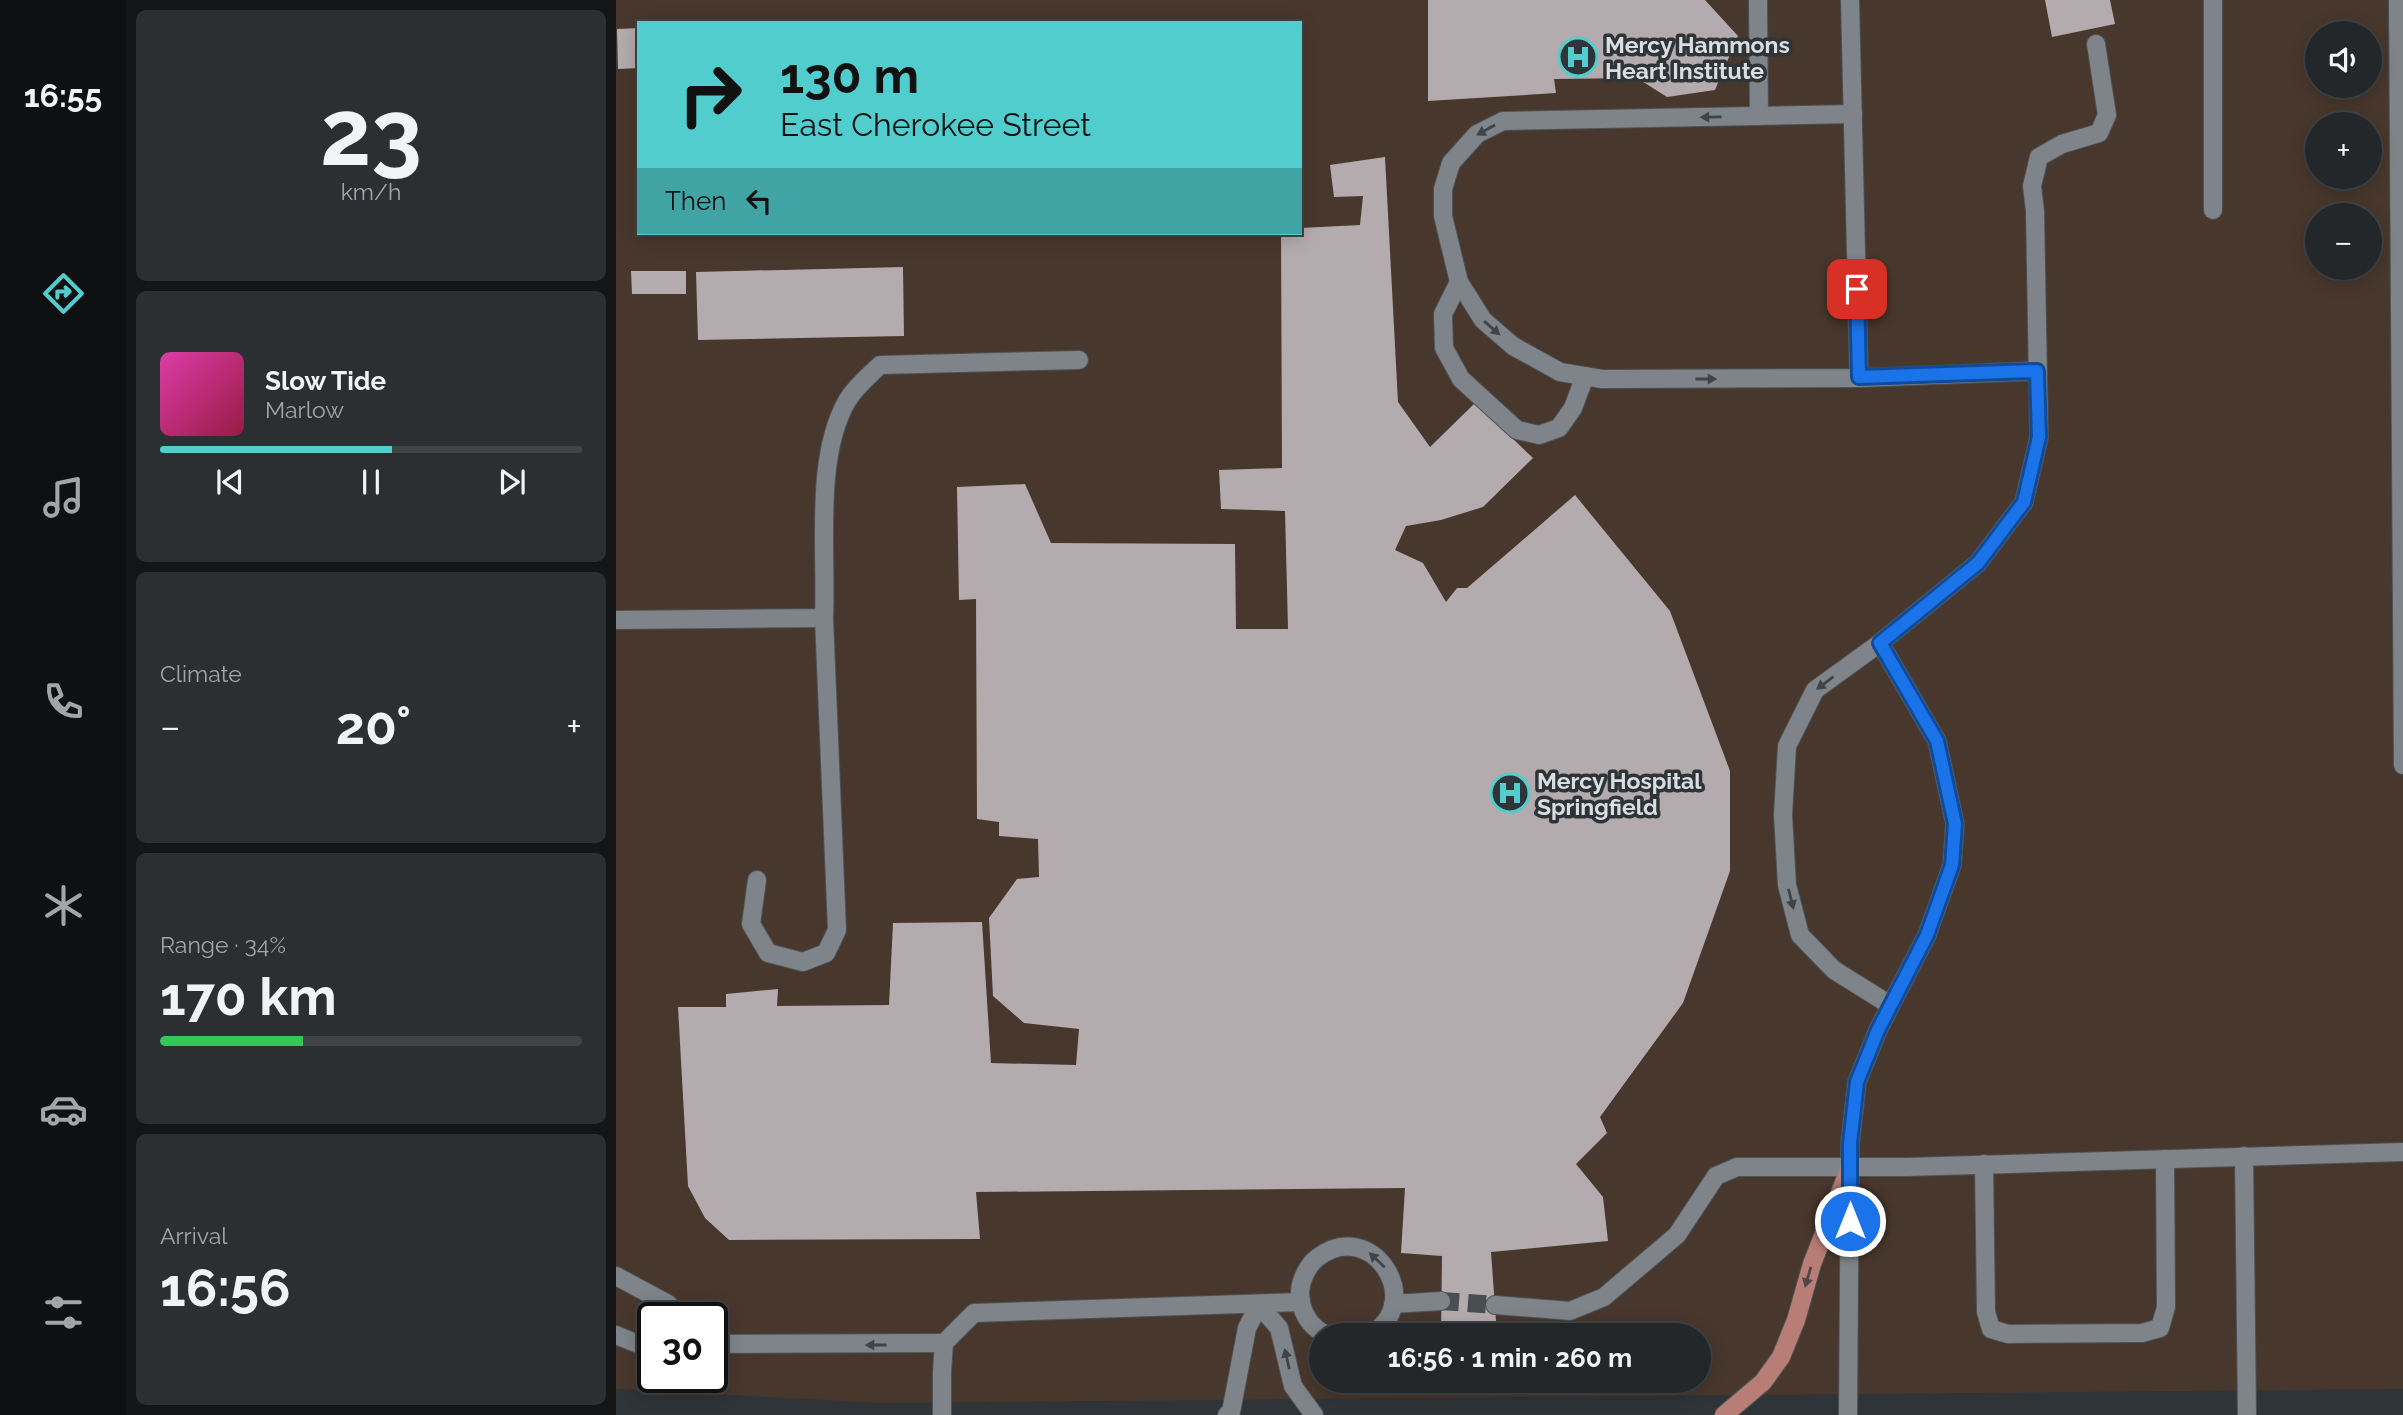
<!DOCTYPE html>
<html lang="en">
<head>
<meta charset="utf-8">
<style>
	:root { --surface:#23272a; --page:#2b2f32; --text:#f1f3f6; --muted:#a3a5a8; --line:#404447; --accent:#52cdce }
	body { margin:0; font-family:Raleway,sans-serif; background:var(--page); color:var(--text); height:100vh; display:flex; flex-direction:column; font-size:26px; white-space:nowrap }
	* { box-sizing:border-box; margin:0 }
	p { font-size:23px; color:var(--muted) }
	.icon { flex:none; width:38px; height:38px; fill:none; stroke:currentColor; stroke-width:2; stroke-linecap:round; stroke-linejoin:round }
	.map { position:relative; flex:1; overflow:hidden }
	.side { display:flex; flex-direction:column; gap:10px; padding:10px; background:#131517; width:490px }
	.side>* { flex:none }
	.top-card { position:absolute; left:21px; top:21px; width:665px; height:214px; border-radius:0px; box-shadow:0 4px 18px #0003,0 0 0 2px var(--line); background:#52cdce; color:#111; overflow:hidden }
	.controls { position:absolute; left:1689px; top:21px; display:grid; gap:14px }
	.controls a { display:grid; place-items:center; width:77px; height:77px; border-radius:50%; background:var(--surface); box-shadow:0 4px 18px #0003,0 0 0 2px var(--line); font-size:35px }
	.speed { position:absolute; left:21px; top:1302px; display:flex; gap:14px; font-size:35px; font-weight:700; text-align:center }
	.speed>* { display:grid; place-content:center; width:91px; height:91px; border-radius:50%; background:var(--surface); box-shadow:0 4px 18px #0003,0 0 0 2px var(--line); line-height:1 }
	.speed .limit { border:4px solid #111; border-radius:10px; background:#fff; color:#111 }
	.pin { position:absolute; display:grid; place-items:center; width:60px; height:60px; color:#fff; margin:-30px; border-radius:14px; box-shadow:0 4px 10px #0006 }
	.me { position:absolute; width:77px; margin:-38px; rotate:0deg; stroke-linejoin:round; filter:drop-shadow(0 0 5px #0008) }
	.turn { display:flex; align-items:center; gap:24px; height:147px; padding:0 28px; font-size:32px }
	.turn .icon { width:91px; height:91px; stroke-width:2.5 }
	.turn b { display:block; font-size:49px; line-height:60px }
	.then { display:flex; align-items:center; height:66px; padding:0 28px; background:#0003; gap:14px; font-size:26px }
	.big { font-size:52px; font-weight:700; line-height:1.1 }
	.side .widget { flex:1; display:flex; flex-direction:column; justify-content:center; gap:10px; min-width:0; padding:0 24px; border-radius:10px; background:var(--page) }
	.side .dial { align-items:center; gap:0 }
	.dial b { font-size:91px; line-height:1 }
	.song { display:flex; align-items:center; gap:21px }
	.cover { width:84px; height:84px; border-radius:10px; background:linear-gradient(135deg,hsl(320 70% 55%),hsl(340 70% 35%)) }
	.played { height:7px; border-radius:4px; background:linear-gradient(90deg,var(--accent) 55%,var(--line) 55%) }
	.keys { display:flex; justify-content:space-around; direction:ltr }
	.heat { display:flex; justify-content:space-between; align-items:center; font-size:38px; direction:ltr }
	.charge { height:10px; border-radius:5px; background:linear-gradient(90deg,#34c759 34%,var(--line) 0) }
	.trip { position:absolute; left:693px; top:1323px; width:402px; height:70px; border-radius:35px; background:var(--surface); box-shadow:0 4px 18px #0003,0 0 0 2px var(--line); font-weight:700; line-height:70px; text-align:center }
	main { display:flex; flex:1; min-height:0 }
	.menu { display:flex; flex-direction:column; width:126px; justify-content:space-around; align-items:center; background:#0e1011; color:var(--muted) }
	.menu .icon { width:49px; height:49px }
	.menu .on { color:var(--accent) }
	.menu b { font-size:32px; color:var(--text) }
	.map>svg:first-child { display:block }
</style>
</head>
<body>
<main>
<nav class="menu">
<b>16:55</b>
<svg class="icon on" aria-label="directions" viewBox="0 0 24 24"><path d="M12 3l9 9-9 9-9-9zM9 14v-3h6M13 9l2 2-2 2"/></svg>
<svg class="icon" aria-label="music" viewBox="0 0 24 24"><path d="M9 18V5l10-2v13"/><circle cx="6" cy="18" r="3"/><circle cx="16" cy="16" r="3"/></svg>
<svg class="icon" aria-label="phone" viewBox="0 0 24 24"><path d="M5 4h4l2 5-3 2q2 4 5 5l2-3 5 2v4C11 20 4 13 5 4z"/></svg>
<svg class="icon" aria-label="climate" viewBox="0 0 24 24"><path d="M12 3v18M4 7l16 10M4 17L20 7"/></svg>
<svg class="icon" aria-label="car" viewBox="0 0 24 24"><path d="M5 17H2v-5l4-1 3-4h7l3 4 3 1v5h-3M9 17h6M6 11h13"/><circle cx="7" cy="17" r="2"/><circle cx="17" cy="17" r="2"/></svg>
<svg class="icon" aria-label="filters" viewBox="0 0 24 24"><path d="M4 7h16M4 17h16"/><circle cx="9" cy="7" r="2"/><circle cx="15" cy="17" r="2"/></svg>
</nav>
<section class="side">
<div class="widget dial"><b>23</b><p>km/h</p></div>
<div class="widget">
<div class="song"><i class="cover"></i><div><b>Slow Tide</b><p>Marlow</p></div></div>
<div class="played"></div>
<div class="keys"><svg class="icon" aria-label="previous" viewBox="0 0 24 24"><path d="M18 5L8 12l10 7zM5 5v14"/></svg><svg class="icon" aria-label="pause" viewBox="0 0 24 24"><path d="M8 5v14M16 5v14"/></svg><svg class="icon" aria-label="next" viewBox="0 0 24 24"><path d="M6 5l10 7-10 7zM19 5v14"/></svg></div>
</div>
<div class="widget"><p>Climate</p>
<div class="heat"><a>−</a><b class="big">20°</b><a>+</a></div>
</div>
<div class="widget"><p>Range · 34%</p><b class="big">170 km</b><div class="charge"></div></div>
<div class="widget"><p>Arrival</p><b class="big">16:56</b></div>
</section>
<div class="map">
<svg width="1787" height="1415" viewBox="0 0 1787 1415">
	<rect width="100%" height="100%" fill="#2f3438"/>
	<path fill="#48372c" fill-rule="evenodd" d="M 0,0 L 1787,0 L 1787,1389 L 267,1403 L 0,1389 ZM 23,23 L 684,23 L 684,233 L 23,233 ZM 1701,33 L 1754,33 L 1754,86 L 1701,86 ZM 1701,124 L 1754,124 L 1754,177 L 1701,177 ZM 1701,215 L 1754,215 L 1754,268 L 1701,268 ZM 37,1318 L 96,1318 L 96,1377 L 37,1377 ZM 705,1335 L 1083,1335 L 1083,1381 L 705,1381 Z"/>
	<g fill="#b3abae">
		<polygon points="812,0 1089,0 1122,36 1099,90 1051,97 1021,78 938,79 940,93 812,101"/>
		<polygon points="1429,0 1494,0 1499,24 1436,37"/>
		<polygon points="23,28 23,68 2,69 1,29"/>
		<polygon points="769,157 782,402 814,447 859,403 917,458 867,507 825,520 790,526 779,550 807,563 830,602 841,588 851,588 959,495 1054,611 1114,771 1114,871 1067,1003 984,1117 991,1133 960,1164 987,1197 992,1241 875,1252 881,1335 825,1335 826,1256 785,1253 789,1188 360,1192 364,1239 113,1240 89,1218 72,1186 62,1007 110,1007 110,994 162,989 161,1006 273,1005 277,923 366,922 375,1063 460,1065 463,1029 408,1023 377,996 373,918 401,879 423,877 422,839 383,836 383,822 361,819 360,599 343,600 341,487 409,484 435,543 619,544 620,629 672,629 669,511 605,509 603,470 666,468 665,233 684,233 684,228 744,225 747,196 718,197 714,165"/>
		<polygon points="287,267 288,336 82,340 80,272"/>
		<polygon points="15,271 70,271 70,294 16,294"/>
	</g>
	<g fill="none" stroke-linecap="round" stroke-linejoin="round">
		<polyline stroke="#494e51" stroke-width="18" stroke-dasharray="18 9" stroke-linecap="butt" points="825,1301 879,1305"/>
		<defs>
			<g id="minor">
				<polyline points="1142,0 1143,116"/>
				<polyline points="1234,0 1243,378"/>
				<polyline points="1782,0 1787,765"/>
				<polyline points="1237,114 887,121 861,134 835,163 827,189 827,216 843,282 867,320 897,346 944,372 986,379 1243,378 1421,371"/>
				<polyline points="1597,210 1597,0"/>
				<polyline points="843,282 827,314 828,348 845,379 901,430 923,435 943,428 957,408 969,376"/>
				<path d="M 0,620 L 208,618 C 211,553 198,458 231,401 C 239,387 253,376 264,365 L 463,360"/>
				<polyline points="1264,643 1199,690 1171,746 1167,815 1171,885 1184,935 1218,970 1274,1005"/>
				<polyline points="141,880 135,924 152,953 187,962 210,953 221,930 208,618"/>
				<polyline points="1628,1156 1631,1415"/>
				<polyline points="1368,1164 1370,1312 1375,1329 1392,1334 1526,1333 1544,1328 1550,1307 1549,1159"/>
				<polyline points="0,1276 52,1304 65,1318"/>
				<polyline points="777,1304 825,1301"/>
				<polyline points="643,1305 663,1328 677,1386 698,1415"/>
				<polyline points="879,1305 954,1311 988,1297 1061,1235 1100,1176 1121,1167 1291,1167 1787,1152"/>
				<polyline points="0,1335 37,1350"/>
				<path d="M 710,1335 C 693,1326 684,1311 684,1291 C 685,1279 692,1265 701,1258 C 756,1215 812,1304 753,1335"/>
				<polyline points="96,1344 328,1343"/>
				<polyline points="326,1415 326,1372 328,1343 358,1313 685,1302"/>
				<polyline points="611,1415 615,1412 631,1328 643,1305"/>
				<polyline points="1232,1415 1234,1143 1241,1082 1262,1030 1311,935 1336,865 1339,824 1321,741 1264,643 1362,563 1408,502 1423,437 1419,211 1416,186 1423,157 1446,144 1483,133 1491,115 1480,44"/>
			</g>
			<polyline id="major" points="1108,1415 1147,1382 1165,1357 1180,1320 1196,1264 1234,1167"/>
		</defs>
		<use href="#minor" stroke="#4e5256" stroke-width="20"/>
		<use href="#major" stroke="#4e5256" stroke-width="20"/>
		<use href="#minor" stroke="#7e8489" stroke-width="18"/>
		<use href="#major" stroke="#b87d75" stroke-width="18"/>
	</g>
	<defs><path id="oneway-solid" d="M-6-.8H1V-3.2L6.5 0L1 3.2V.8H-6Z" transform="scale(1.75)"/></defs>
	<g fill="#3f4448">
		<use href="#oneway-solid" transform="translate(1095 117) rotate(179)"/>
		<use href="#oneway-solid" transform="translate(870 130) rotate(151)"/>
		<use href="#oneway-solid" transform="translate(876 328) rotate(41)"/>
		<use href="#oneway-solid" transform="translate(1090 379)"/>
		<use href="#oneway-solid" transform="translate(1209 683) rotate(143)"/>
		<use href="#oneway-solid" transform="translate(1175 899) rotate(76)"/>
		<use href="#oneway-solid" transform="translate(761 1260) rotate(-137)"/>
		<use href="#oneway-solid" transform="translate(260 1345) rotate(-180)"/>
		<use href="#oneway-solid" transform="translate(671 1359) rotate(-103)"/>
	</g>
	<use fill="#514647" href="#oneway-solid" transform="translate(1192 1277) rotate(106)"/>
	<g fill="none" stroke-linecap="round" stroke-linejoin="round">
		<defs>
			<polyline id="route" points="1234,1221 1234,1143 1241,1082 1262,1030 1311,935 1336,865 1339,824 1321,741 1264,643 1362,563 1408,502 1423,437 1421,371 1243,377 1241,289"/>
		</defs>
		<use href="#route" stroke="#114b97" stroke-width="18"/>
		<use href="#route" stroke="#1a73e8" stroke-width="12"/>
	</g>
	<defs>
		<symbol id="hospital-ring" viewBox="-11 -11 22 22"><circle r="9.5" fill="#2f3438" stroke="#52cdce" stroke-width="1.5"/><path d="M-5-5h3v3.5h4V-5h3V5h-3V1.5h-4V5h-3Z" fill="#52cdce"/></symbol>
	</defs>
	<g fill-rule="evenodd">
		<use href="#hospital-ring" x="940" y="35" width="44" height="44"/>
		<use href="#hospital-ring" x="872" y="771" width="44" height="44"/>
	</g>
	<g text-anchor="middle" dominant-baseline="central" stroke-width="7" stroke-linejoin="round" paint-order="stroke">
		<g font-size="23" font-weight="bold" fill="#dbdee1" stroke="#2f3438" text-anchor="start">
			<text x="989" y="44">Mercy Hammons<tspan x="989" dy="26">Heart Institute</tspan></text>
			<text x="921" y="780">Mercy Hospital<tspan x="921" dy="26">Springfield</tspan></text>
		</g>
	</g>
</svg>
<div class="controls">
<a><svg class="icon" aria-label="sound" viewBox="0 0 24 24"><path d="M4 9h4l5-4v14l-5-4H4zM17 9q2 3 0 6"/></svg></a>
<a>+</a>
<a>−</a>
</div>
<div class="speed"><div class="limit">30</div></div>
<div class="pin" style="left:1241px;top:289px;background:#d93025"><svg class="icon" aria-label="arrive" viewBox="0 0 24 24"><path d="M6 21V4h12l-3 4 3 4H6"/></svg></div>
<svg class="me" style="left:1234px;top:1221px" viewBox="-20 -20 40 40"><circle r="17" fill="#1a73e8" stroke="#fff" stroke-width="3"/><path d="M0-11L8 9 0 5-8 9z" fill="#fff"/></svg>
<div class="trip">16:56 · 1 min · 260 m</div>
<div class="top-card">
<div class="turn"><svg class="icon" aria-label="right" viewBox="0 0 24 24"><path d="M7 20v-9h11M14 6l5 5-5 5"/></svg><div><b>130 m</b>East Cherokee Street</div></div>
<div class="then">Then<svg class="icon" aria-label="left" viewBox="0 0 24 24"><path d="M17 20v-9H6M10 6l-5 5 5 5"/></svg></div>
</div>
</div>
</main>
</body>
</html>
